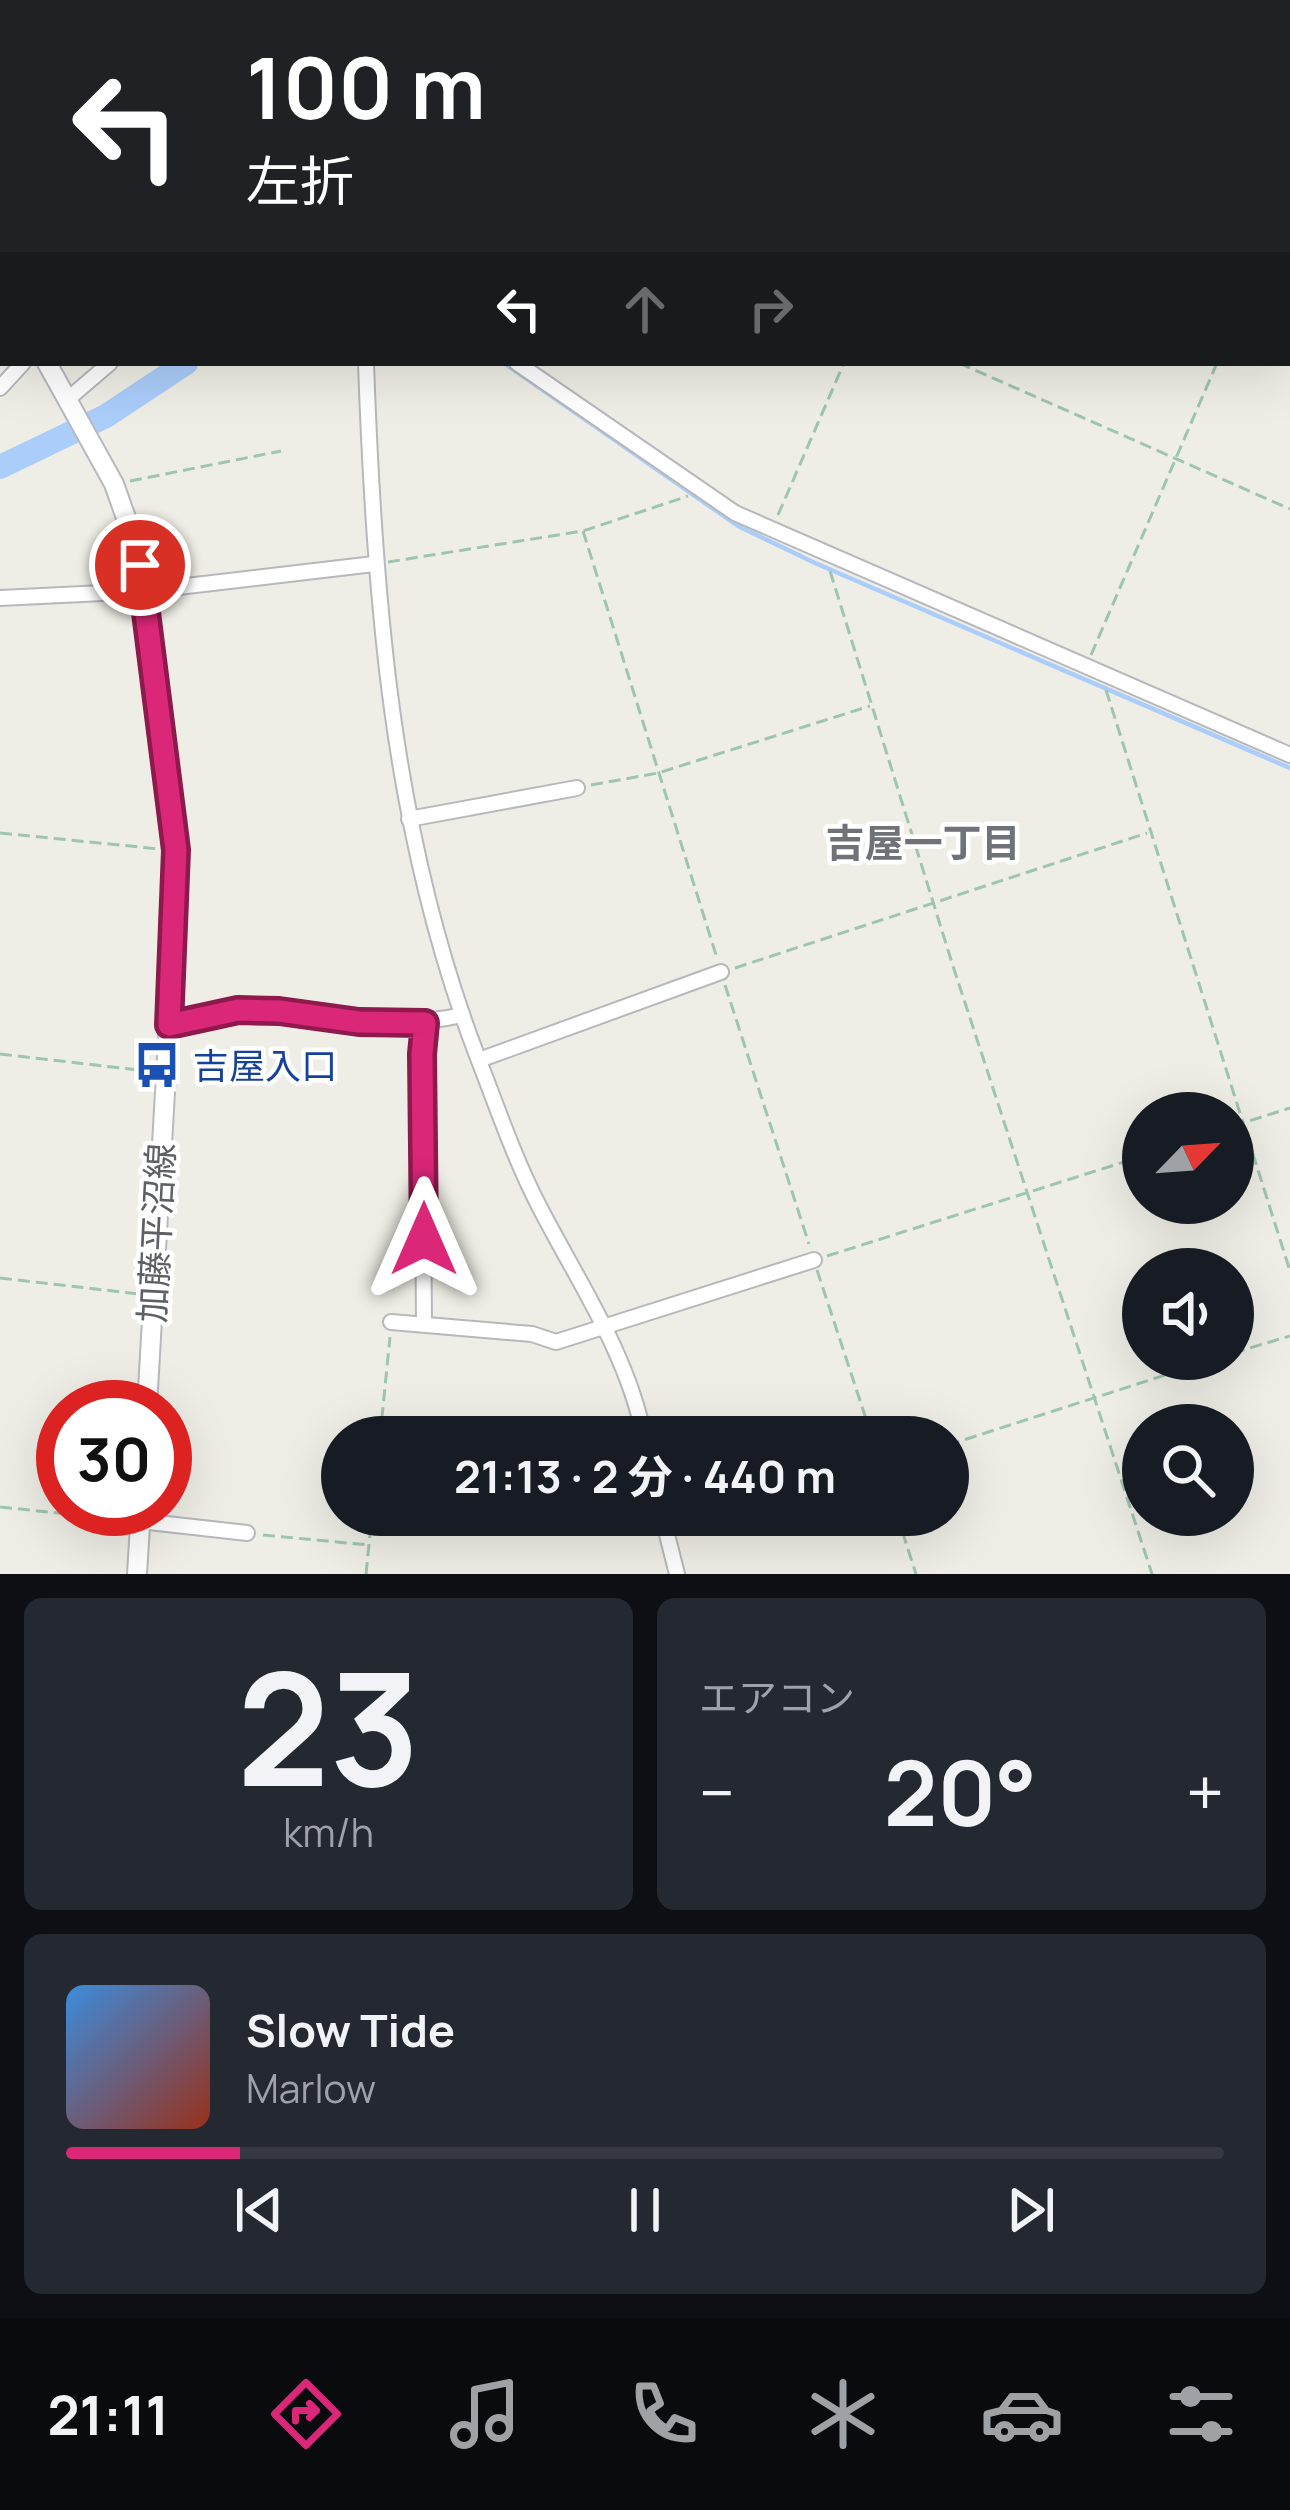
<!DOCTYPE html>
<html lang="ja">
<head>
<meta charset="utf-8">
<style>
	:root { --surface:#171b24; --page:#242831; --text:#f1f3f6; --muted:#9ea1a6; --line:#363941; --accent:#db2777 }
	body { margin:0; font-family:Manrope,"Noto Sans JP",sans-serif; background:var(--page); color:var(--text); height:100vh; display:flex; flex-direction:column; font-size:45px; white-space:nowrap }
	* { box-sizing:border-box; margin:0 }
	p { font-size:39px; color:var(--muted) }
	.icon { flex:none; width:66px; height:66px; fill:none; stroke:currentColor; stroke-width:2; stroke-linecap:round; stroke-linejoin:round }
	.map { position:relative; height:1574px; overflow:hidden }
	.sheet { display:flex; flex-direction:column; gap:24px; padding:24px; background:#0d0f14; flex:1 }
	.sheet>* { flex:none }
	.hud { position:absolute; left:0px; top:0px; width:1290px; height:366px; box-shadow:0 12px 48px #0002; background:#202124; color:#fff; overflow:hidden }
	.needle { width:78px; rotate:65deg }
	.fabs { position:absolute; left:1122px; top:1092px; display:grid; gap:24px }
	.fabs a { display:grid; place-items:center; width:132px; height:132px; border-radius:50%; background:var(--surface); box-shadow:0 12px 48px #0002; font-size:60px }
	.speed { position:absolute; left:36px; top:1380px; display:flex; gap:24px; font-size:60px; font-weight:700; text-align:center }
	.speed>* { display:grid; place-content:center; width:156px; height:156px; border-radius:50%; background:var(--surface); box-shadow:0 12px 48px #0002; line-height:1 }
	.speed .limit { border:18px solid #d22; background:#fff; color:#111 }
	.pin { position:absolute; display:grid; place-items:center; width:102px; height:102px; color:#fff; margin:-51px; border:6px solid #fff; border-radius:50%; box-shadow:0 3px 12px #0007 }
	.me { position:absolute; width:132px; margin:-66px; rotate:0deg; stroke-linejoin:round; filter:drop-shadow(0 0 9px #0008) }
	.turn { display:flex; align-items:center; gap:42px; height:252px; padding:0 48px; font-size:54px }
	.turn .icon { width:156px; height:156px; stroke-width:2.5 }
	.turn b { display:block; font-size:84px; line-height:102px }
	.lanes { display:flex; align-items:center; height:114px; padding:0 48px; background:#0003; justify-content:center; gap:60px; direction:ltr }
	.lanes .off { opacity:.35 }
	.big { font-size:90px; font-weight:700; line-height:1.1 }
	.sheet .card { flex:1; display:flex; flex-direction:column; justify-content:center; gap:18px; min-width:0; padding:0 42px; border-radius:18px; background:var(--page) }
	.sheet .dial { align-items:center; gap:0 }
	.dial b { font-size:156px; line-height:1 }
	.song { display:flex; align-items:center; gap:36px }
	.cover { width:144px; height:144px; border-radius:18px; background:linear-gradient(135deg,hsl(210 70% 55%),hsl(10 70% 35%)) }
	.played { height:12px; border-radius:6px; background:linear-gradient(90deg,var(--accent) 15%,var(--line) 15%) }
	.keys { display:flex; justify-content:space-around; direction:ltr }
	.heat { display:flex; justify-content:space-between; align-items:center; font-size:66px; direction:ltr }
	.sheet .tiles { flex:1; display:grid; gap:24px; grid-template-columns:1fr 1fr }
	.card:last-child { grid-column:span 2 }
	.trip { position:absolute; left:321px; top:1416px; width:648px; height:120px; border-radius:60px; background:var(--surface); box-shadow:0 12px 48px #0002; font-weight:700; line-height:120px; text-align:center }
	.dock { display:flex; height:192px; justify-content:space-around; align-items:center; background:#090b0e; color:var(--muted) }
	.dock .icon { width:84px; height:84px }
	.dock .active { color:var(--accent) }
	.dock b { font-size:54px; color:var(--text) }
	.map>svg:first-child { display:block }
</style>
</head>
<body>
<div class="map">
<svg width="1290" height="1574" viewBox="0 0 1290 1574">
	<rect width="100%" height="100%" fill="#efeee6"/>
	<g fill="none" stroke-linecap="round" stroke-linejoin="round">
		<g stroke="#abcdfa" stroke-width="4.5">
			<polyline points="318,3 318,0"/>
			<polyline points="504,363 738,526 815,563 1290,768"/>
		</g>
		<polyline stroke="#abcdfa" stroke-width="24" points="0,467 106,416 186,363"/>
		<defs>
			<g id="minor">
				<polyline points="296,0 296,3"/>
				<polyline points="1262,0 1268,3"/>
				<polyline points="448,3 451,0"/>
				<polyline points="1287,12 1290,13"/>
				<path d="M 366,363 C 374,597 392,832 476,1053 C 496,1104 514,1158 539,1206 C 577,1280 628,1354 644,1437"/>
				<polyline points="517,363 735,513 1290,755"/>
				<polyline points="0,388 23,363"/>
				<polyline points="68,399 110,363"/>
				<polyline points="0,598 144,591 374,564"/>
				<polyline points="409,819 577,788"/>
				<path d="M 169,1025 C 193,1020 219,1011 244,1010 C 320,1009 385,1033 462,1015"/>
				<polyline points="479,1060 721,972"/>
				<polyline points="391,1322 532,1334 556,1342 814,1260"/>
				<polyline points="424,1324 422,1054 425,1023"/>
				<polyline points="662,1515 677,1574"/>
				<polyline points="140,1521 247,1533"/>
			</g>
			<g id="secondary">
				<polyline points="182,3 183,0"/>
				<polyline points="0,302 3,305"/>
				<polyline points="47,363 114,484 136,546 174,813 175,917 147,1407"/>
				<polyline points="137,1574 141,1509"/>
			</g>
		</defs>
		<use href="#minor" stroke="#b7b8bc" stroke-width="18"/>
		<use href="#secondary" stroke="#b8b9bf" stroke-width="22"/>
		<g stroke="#9ec5af" stroke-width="3" stroke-dasharray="12 6" stroke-linecap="butt">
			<polyline points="683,0 689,3"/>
			<polyline points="1001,3 1002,0"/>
			<polyline points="1287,203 1290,196"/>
			<polyline points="1287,265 1290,266"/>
			<polyline points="959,363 1290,509"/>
			<polyline points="130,481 281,451"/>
			<polyline points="778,515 844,363"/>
			<polyline points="583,531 717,958"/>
			<polyline points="388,562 583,531 688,496"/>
			<polyline points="830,571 952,963 1152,1574"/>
			<polyline points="1091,655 1217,363"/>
			<polyline points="1106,690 1290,1271"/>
			<polyline points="591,785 658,773 870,706"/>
			<polyline points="0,833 159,849"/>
			<polyline points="735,968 1147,833"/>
			<polyline points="725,985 809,1244"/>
			<polyline points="0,1054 147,1071"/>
			<polyline points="1233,1126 1290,1108"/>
			<polyline points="827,1256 1143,1156"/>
			<polyline points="817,1270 872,1437"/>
			<polyline points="0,1278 139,1294"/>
			<polyline points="1233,1353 1290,1336"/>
			<polyline points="380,1437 390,1337"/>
			<polyline points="948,1445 1215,1359"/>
			<polyline points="0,1507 127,1520"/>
			<polyline points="897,1515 916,1574"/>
			<polyline points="681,1530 729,1515"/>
			<polyline points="263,1535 369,1545"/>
			<polyline points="366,1574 372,1515"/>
		</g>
		<use href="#minor" stroke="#fff" stroke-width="14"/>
		<use href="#secondary" stroke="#fff" stroke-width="18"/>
	</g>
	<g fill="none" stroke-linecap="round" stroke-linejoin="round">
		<defs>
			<polyline id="route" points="140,565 176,850 169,1025 238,1010 279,1011 359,1022 425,1023 422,1054 424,1239"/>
		</defs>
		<use href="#route" stroke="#8e194d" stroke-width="30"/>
		<use href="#route" stroke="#db2777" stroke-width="21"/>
	</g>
	<defs>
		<symbol id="bus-bare" viewBox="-9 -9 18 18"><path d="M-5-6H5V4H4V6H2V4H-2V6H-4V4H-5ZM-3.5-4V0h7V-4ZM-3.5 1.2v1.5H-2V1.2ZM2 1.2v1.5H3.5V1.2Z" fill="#1a4fb4" stroke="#fff" stroke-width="2.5" paint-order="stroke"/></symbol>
	</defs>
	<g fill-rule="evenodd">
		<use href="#bus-bare" x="124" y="1032" width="66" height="66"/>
	</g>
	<g text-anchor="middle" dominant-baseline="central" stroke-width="9" stroke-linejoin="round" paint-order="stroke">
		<g font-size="36" fill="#164399" stroke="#fff" text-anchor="start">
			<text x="193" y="1065">吉屋入口</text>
		</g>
		<g font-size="36" fill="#5e6066" stroke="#fff">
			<text transform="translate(156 1233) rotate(-87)">加藤平沼線</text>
		</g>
		<g font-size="39" font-weight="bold" fill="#6f7278" stroke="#fff">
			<text x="923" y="842">吉屋一丁目</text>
		</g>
	</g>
</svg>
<div class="fabs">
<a><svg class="needle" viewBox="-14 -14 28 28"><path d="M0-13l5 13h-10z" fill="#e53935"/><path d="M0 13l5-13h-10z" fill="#9ea1a6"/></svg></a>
<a><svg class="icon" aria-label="sound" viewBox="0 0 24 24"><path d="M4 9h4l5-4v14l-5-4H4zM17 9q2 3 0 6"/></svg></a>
<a><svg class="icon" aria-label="search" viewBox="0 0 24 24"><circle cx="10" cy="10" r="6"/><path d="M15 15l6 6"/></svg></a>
</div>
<div class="speed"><div class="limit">30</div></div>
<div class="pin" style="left:140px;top:565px;background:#d93025"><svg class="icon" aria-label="arrive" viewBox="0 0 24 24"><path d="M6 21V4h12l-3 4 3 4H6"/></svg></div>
<svg class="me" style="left:424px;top:1239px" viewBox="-20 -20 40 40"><path d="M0-17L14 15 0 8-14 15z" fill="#db2777" stroke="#fff" stroke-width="4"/></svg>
<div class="trip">21:13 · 2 分 · 440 m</div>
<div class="hud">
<div class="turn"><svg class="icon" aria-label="left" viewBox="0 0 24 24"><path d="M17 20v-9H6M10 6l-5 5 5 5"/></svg><div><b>100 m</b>左折</div></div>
<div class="lanes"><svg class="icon" aria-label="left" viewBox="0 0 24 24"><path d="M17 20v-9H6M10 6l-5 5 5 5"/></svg><svg class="icon off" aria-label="ahead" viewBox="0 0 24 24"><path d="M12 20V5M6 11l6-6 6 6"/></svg><svg class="icon off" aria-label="right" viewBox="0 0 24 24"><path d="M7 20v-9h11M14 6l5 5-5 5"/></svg></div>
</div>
</div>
<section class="sheet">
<div class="tiles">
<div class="card dial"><b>23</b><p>km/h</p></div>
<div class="card"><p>エアコン</p>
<div class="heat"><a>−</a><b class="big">20°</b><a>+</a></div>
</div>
<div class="card">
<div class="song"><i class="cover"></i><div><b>Slow Tide</b><p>Marlow</p></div></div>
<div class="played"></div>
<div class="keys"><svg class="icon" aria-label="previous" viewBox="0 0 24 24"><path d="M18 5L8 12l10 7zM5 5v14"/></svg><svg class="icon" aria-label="pause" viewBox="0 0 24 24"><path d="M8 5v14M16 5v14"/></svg><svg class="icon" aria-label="next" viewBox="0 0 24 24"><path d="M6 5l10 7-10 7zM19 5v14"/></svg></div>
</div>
</div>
</section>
<nav class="dock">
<b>21:11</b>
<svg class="icon active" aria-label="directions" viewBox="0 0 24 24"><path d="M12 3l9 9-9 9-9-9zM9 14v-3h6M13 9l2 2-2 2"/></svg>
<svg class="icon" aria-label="music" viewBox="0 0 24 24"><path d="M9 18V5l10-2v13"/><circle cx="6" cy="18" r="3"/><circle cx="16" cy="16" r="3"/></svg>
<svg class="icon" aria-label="phone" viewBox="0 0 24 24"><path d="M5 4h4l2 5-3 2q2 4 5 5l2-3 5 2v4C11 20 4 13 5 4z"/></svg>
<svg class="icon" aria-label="climate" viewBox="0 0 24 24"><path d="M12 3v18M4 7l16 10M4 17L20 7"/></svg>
<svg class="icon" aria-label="car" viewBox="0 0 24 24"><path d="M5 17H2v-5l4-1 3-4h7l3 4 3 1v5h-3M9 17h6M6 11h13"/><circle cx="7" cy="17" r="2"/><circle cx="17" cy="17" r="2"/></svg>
<svg class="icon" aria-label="filters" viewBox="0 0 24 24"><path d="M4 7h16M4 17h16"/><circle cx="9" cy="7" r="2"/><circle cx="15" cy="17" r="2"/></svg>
</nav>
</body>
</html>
